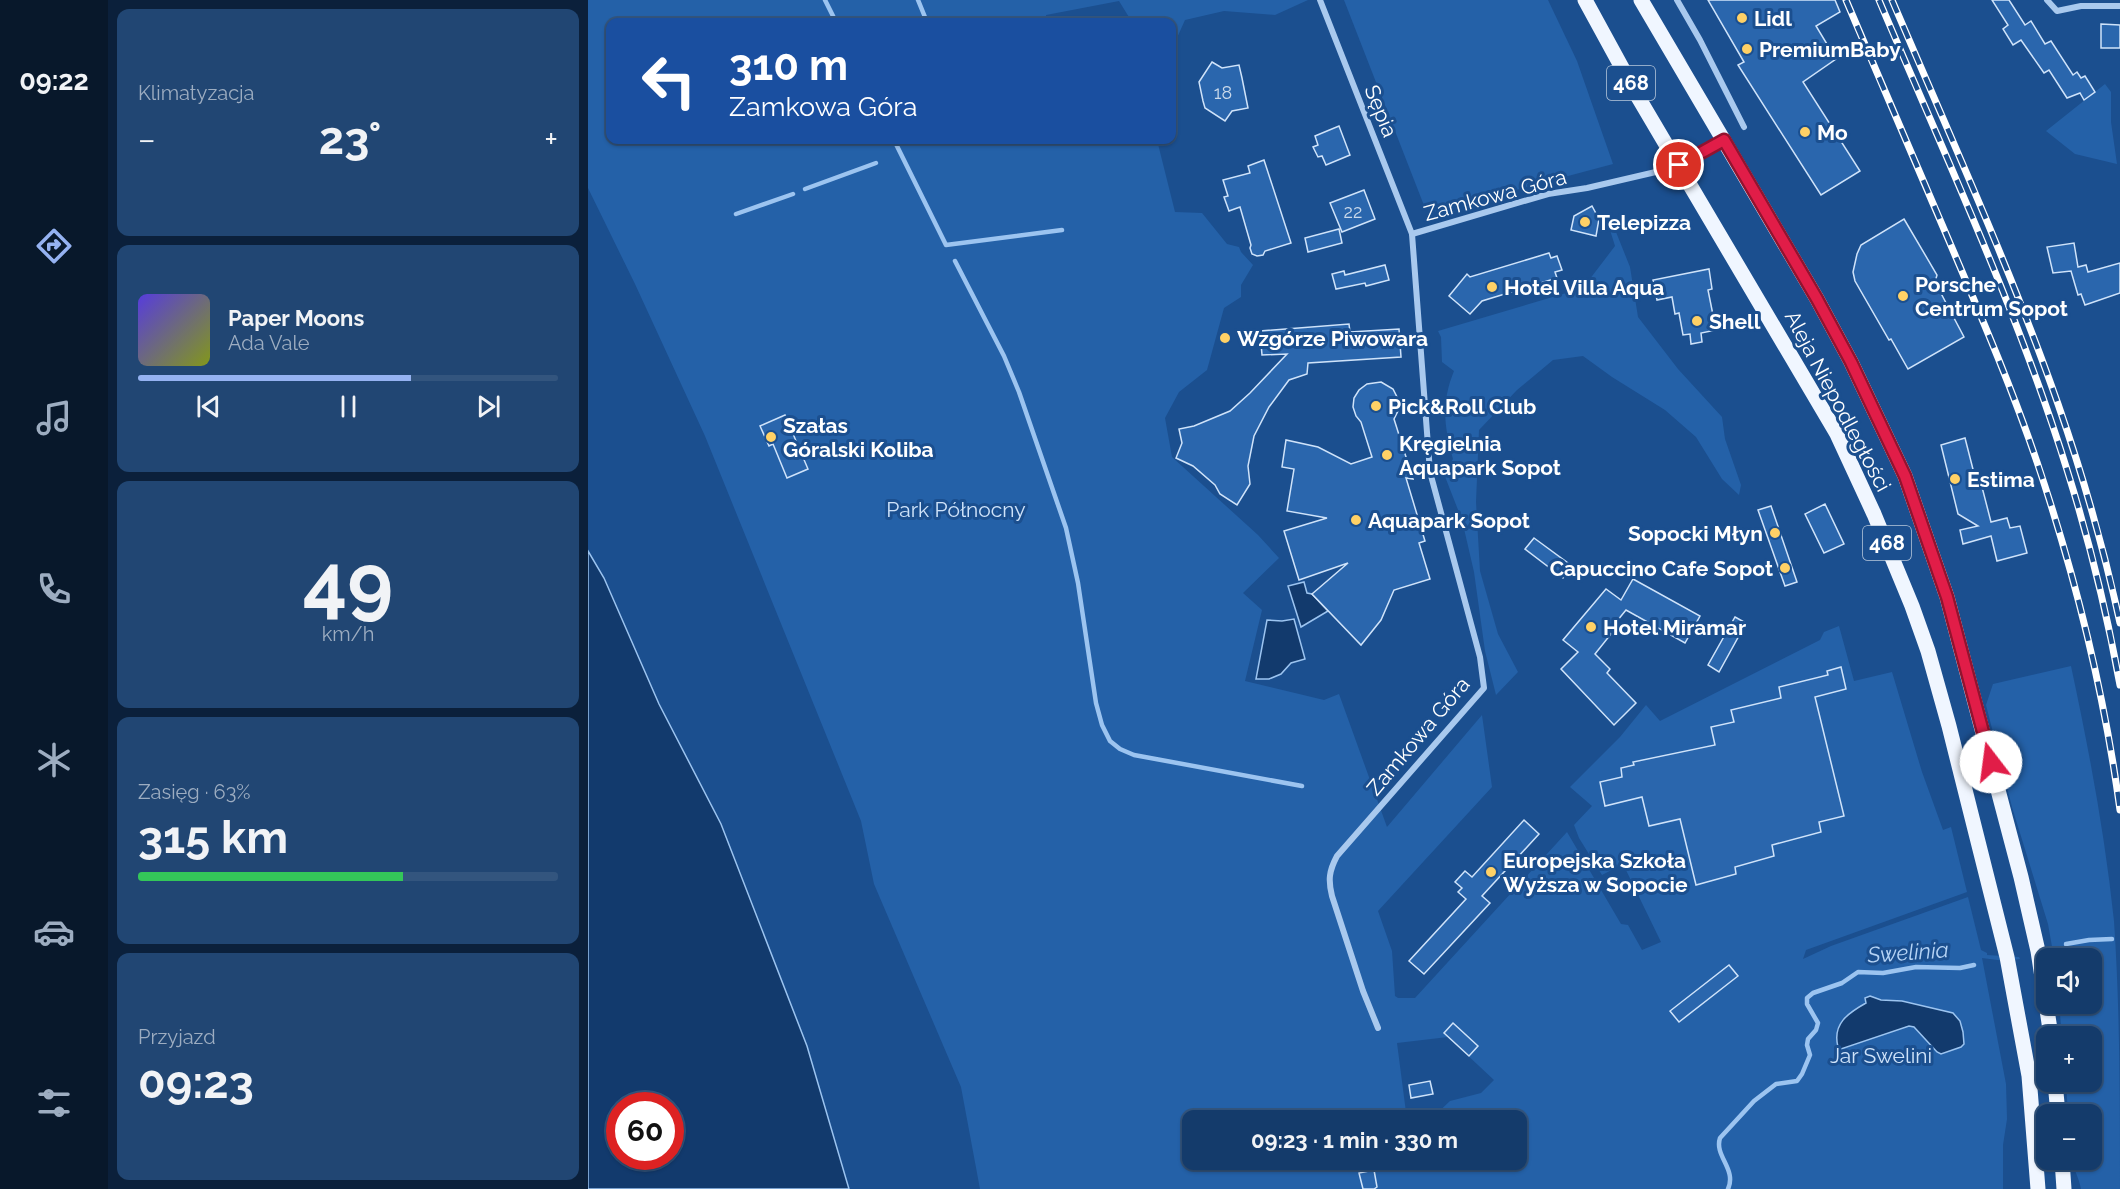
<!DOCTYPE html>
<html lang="pl">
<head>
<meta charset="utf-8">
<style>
	:root { --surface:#143b6b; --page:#214673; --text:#f1f3f6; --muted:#9dadc1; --line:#33557e; --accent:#95b2f1 }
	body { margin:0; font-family:Raleway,sans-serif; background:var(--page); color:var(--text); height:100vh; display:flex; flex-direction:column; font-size:22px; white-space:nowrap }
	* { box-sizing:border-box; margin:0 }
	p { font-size:20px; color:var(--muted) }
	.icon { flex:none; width:33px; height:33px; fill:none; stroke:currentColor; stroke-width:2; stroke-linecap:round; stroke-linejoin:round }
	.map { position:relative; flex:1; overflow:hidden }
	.side { display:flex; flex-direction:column; gap:9px; padding:9px; background:#0b203b; width:480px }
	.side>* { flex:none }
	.hud { position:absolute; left:18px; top:18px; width:570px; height:126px; border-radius:12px; box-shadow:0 2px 4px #0004,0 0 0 2px var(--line); background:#1a4fa0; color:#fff; overflow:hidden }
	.controls { position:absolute; left:1448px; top:948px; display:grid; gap:12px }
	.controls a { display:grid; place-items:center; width:66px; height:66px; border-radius:12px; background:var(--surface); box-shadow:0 2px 4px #0004,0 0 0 2px var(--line); font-size:30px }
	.speed { position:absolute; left:18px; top:1092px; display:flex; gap:12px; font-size:30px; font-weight:700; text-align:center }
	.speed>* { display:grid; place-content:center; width:78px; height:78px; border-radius:50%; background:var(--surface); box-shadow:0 2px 4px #0004,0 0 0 2px var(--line); line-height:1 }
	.speed .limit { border:9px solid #d22; background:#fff; color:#111 }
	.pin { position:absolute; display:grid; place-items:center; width:51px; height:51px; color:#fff; margin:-26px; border:3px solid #fff; border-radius:50%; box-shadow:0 2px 6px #0007 }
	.me { position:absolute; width:66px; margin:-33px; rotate:345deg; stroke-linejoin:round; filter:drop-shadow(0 0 4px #0008) }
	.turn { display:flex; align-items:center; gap:21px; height:126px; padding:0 24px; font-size:27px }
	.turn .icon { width:78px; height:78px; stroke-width:2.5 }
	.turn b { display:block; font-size:42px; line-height:51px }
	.big { font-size:45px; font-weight:700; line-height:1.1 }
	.side .widget { flex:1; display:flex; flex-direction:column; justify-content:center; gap:9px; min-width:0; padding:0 21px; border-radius:12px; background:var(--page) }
	.side .dial { align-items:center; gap:0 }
	.dial b { font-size:78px; line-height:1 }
	.song { display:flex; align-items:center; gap:18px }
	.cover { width:72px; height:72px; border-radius:9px; background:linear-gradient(135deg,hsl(250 70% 55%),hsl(70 70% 35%)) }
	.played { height:6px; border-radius:3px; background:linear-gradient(90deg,var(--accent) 65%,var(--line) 65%) }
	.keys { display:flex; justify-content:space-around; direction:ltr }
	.heat { display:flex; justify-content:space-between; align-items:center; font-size:33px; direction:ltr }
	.charge { height:9px; border-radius:4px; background:linear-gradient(90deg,#34c759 63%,var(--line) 0) }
	.trip { position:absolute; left:594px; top:1110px; width:345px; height:60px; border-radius:12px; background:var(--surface); box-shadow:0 2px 4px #0004,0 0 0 2px var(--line); font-weight:700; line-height:60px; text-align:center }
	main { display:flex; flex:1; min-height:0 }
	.tab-bar { display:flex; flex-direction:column; width:108px; justify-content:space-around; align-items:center; background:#08182b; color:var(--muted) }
	.tab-bar .icon { width:42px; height:42px }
	.tab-bar .on { color:var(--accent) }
	.tab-bar b { font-size:27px; color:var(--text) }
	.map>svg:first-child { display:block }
</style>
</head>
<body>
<main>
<nav class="tab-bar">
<b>09:22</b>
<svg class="icon on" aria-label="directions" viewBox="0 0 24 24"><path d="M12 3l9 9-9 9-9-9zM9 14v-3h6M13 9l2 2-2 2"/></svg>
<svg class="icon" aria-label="music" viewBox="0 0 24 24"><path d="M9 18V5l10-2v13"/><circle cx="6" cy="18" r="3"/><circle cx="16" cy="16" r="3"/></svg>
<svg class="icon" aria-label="phone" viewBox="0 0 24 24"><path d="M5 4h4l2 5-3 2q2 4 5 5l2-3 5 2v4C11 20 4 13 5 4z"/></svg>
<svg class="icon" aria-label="climate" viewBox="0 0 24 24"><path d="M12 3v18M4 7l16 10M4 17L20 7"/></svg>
<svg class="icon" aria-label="car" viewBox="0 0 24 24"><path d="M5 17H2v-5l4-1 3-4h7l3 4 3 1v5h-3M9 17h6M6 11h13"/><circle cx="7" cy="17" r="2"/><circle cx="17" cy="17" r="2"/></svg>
<svg class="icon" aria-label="filters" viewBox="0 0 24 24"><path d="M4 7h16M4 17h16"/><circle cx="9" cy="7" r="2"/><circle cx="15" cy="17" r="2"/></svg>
</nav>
<section class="side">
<div class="widget"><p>Klimatyzacja</p>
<div class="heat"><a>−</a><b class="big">23°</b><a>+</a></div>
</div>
<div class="widget">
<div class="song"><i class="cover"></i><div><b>Paper Moons</b><p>Ada Vale</p></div></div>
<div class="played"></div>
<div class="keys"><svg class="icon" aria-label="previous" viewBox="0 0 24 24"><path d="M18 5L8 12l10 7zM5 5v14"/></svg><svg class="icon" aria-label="pause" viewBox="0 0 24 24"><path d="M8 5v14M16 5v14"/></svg><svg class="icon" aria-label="next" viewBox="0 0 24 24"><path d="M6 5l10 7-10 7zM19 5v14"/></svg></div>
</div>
<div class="widget dial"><b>49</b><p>km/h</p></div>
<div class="widget"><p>Zasięg · 63%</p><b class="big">315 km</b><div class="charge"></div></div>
<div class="widget"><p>Przyjazd</p><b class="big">09:23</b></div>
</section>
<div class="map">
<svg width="1532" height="1189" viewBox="0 0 1532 1189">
	<rect width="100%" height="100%" fill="#1b4f8f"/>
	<g fill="#2461a8" fill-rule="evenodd">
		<path d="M 0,0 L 720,0 L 687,15 L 636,11 L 597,20 L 584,49 L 584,22 L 544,22 L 531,1 L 458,15 L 458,22 L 22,22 L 22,140 L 569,140 L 587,212 L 614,213 L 639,244 L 651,247 L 653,252 L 665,265 L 653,285 L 653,297 L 636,308 L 619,370 L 591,392 L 577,418 L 584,457 L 670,535 L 691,558 L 655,593 L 674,610 L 657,681 L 736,700 L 751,694 L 799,827 L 894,715 L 904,787 L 790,911 L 804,951 L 807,996 L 810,998 L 827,998 L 979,832 L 1033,924 L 1040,925 L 1054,950 L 1073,942 L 1035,864 L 1014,875 L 991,838 L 986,825 L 1004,806 L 982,787 L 1032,737 L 1058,705 L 1072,721 L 1232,640 L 1236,632 L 1251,626 L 1266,681 L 1304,672 L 1334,772 L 1355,830 L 1363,827 L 1379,892 L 1218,950 L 1215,959 L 1243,946 L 1380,897 L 1393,950 L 1399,953 L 1399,955 L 1431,957 L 1432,959 L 1417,961 L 1394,958 L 1418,1084 L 1419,1119 L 1415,1145 L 1415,1189 L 392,1189 L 373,1087 L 286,884 L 273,821 L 117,436 L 47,284 L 0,188 ZM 860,1037 L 906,1080 L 893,1093 L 862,1101 L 842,1120 L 928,1120 L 928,1160 L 604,1160 L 604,1120 L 819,1120 L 809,1043 Z"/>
		<polygon points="756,0 960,0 989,61 1025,164 845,212 837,208"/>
		<polygon points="1517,84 1523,92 1523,122 1529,164 1487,154 1458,131"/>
		<path d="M 1024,222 L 1042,267 L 1050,317 L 1090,369 L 1134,417 L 1137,439 L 1153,485 L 1151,495 L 1134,479 L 1108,437 L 1077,410 L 1024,377 L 995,356 L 965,360 L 929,390 L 891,430 L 888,502 L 892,571 L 910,634 L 930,672 L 908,695 L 897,651 L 886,572 L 874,520 L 856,474 L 865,459 C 856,426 853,403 866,371 L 854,362 L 853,337 L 850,331 L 995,288 L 1027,246 L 1022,230 Z"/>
		<path d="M 1483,666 C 1501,750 1517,835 1526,921 C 1532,1010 1532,1100 1532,1189 L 1493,1189 C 1491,1178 1486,1170 1484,1160 L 1503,1160 L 1503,1114 L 1480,1114 L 1478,1082 L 1503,1082 L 1503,1036 L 1474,1036 L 1471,1004 L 1503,1004 L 1503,958 L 1466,958 L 1460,924 L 1424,807 L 1398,705 L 1405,684 Z"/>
	</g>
	<g fill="#123a6d" stroke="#9cc4f0" stroke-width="1.5" fill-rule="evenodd">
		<path d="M 0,551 L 16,578 L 71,704 L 133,824 L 219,1046 L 261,1189 L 0,1189 ZM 32,1106 L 82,1106 L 82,1156 L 32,1156 Z"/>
		<polygon points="716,582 719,593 724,594 740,611 713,627 700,586"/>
		<polygon points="706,619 717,659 703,663 693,674 681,679 668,679 679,620 694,621"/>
		<path d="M 1282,996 L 1293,1000 L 1314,1001 L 1365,1013 L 1372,1021 L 1375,1032 L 1376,1044 L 1373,1047 L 1353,1054 L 1349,1052 L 1326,1027 L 1321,1026 L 1253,1049 L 1250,1047 C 1244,1024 1260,1013 1278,1003 L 1277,998 Z"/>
	</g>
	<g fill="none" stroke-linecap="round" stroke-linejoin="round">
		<g stroke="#9cc4f0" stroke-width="4.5">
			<polyline points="237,0 248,22"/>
			<polyline points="330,0 339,22"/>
			<polyline points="306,140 358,245 474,230"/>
			<polyline points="217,189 288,163"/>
			<polyline points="148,214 205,194"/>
			<polyline points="367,261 416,356 431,392 478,528 490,583 508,703 514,725 522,741 532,749 546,755 714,786"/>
			<polyline points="1478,944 1501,940 1524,939"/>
			<path d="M 1140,1189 C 1149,1169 1126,1156 1132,1138 L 1166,1101 L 1188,1084 L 1209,1081 L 1214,1074 L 1222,1055 L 1219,1045 L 1220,1039 L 1228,1030 L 1230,1023 L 1219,1004 L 1219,998 L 1225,993 L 1254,983 L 1270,972 L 1295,973 L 1328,967 L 1372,968 L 1386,965"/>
		</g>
	</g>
	<g fill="#2a66ad" stroke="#cfe3fa" stroke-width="1.5">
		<polygon points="1120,0 1247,0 1252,12 1228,26 1248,59 1215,82 1272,171 1233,195 1150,65 1156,62"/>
		<polygon points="1404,0 1421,0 1437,25 1443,21 1457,44 1463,41 1485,75 1489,72 1493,78 1497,76 1507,92 1496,100 1492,93 1479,98 1461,70 1456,73 1433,40 1425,45 1415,29 1420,25"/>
		<polygon points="1513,24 1532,25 1532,48 1513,48"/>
		<polygon points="624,62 634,68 651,65 654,78 660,108 644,111 637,121 617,108 615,101 611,82"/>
		<polygon points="751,126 762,155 738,165 734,156 730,157 725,147 730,145 727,136"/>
		<polygon points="676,160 703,243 677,251 675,255 669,256 664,254 662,248 663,245 652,207 641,211 636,197 640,196 635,180 662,173 660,166"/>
		<polygon points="776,190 787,219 754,232 742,203"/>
		<polygon points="1004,206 1011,219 1008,236 983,230 986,216"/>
		<polygon points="1316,219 1349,275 1347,282 1376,337 1320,369 1303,339 1301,340 1267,281 1265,272 1269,254 1273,245"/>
		<polygon points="751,229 754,243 720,252 717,238"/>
		<polygon points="1486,243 1490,267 1498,265 1500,272 1532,263 1532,293 1497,305 1493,294 1490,295 1483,271 1465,273 1459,247"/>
		<polygon points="961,253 963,258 969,256 974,270 967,272 969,278 894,301 882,314 861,296 879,274 882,277"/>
		<polygon points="797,265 801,280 778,286 777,283 748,289 744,274 756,271 757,275"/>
		<polygon points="1121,269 1124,289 1120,290 1128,330 1113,333 1114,342 1103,344 1102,334 1095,335 1091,313 1087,314 1084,297 1069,300 1065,280"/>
		<polygon points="761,324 762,332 811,329 813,357 720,363 719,374 701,380 681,407 666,436 660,466 662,484 649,505 632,494 627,485 605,466 588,458 594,443 591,429 606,426 642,411 662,393 699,354 674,355 672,331"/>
		<polygon points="793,382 805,389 811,401 810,411 806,419 825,479 818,478 837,541 831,543 842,579 806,590 793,620 773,645 724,594 760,563 711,580 696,531 739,518 699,511 706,469 694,467 698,440 730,447 763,464 784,457 773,422 768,416 765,407 766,398 771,390 779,384"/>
		<polygon points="197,415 220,469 199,478 185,444 181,446 172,426"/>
		<polygon points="1377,438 1390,489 1394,487 1403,522 1419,518 1422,528 1432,526 1439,553 1409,561 1403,536 1375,544 1372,530 1390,526 1370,514 1353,445"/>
		<polygon points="1237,504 1256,544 1236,553 1217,514"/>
		<polygon points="1183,506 1209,582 1197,586 1170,510"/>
		<polygon points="946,538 984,566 975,578 937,549"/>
		<polygon points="1045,579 1112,616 1097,643 1038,610 1020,632 1023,634 1007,654 1022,669 1019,673 1048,703 1026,725 973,669 990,652 975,640 1018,589 1033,600"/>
		<polygon points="1147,617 1158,623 1131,672 1120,665"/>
		<polygon points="1253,667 1258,689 1227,697 1256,816 1231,822 1233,832 1184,845 1186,856 1147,867 1148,874 1108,885 1092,819 1061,826 1054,797 1017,806 1012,782 1034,777 1033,768 1046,765 1045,762 1127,745 1123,727 1146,722 1143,710 1193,698 1191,687 1240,675 1239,671"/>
		<polygon points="936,820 951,834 894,896 902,903 836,974 821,961 878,899 870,892 874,888 867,882 877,871 884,877"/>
		<polygon points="1141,965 1150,976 1091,1022 1082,1011"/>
		<polygon points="865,1023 890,1046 881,1056 856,1033"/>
		<polygon points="842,1081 845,1094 823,1098 821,1085"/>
		<polygon points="786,1170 789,1187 786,1189 775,1189 771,1173"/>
	</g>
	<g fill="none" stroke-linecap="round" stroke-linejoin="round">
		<g stroke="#a9c9ee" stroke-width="6">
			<path d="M 732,0 L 824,234 L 842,472 L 892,657 L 896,688 L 749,856 C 741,871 740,880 744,896 L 775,991 L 790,1028"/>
			<polyline points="1089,0 1112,40 1156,127"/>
			<polyline points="1459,0 1469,11 1493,6 1532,6"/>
			<polyline points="824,234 960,194 999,188 1072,171 1091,165 1135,140"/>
		</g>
		<g stroke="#f0f6ff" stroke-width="15">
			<polyline points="997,0 1050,97 1249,434 1286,514 1324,606 1340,651 1361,726 1419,957 1441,1076 1450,1189"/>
			<polyline points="1053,0 1229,299 1263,362 1317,476 1359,597 1433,877 1450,951 1463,1036"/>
			<polyline points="1467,1082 1470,1114"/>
			<polyline points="1474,1160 1476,1189"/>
		</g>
		<defs>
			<g id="rail">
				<path d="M 1258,0 C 1294,85 1331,170 1367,255 C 1396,323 1425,391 1449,462 C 1487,575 1516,691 1532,810"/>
				<path d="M 1291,0 C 1357,156 1430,311 1480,473 C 1502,543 1519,614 1532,685"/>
				<path d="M 1304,0 C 1361,134 1422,267 1470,404 C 1495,476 1516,549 1532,623"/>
			</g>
		</defs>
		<use href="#rail" stroke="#fff" stroke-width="7"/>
		<use href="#rail" stroke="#1b4f8f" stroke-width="4.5" stroke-dasharray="14" stroke-linecap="butt"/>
	</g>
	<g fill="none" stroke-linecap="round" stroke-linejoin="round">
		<defs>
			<polyline id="route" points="1091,165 1136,140 1229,299 1263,362 1317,476 1359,597 1403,762"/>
		</defs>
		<use href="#route" stroke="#92132f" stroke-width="15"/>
		<use href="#route" stroke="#e11d48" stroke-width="10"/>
	</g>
	<g fill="#ffd166" stroke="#1b4f8f" stroke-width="2">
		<circle cx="1154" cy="18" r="6"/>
		<circle cx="1159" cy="49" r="6"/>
		<circle cx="1217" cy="132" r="6"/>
		<circle cx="997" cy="222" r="6"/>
		<circle cx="904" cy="287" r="6"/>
		<circle cx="1315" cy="296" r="6"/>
		<circle cx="1109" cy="321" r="6"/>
		<circle cx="637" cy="338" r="6"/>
		<circle cx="788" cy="406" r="6"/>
		<circle cx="183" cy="437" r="6"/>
		<circle cx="799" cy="455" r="6"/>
		<circle cx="1367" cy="479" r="6"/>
		<circle cx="768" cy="520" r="6"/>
		<circle cx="1187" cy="533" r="6"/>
		<circle cx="1197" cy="568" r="6"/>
		<circle cx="1003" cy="627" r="6"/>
		<circle cx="903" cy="872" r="6"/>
	</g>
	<g text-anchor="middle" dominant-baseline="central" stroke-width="6" stroke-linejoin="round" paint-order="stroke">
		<g font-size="18" fill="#cad9ea">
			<text x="635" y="92">18</text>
			<text x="765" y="211">22</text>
		</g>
		<g fill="#1b4f8f" stroke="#bbcadd" stroke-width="1.5">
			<rect x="1019" y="66" width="48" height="34" rx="4.5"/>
			<rect x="1275" y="526" width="48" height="34" rx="4.5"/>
		</g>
		<g font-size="20" font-weight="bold" fill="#fff">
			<text x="1043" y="83">468</text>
			<text x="1299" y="543">468</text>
		</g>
		<g font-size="21" font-weight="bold" fill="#fff" stroke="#1b4f8f" text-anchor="start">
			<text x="1166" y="18">Lidl</text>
			<text x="1171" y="49">PremiumBaby</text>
			<text x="1229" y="132">Mo</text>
			<text x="1009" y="222">Telepizza</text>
			<text x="1327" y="284">Porsche<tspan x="1327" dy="24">Centrum Sopot</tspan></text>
			<text x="916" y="287">Hotel Villa Aqua</text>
			<text x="1121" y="321">Shell</text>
			<text x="649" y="338">Wzgórze Piwowara</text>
			<text x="800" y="406">Pick&amp;Roll Club</text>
			<text x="195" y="425">Szałas<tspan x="195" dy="24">Góralski Koliba</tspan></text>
			<text x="811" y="443">Kręgielnia<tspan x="811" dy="24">Aquapark Sopot</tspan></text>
			<text x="1379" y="479">Estima</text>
			<text x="780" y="520">Aquapark Sopot</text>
			<text x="1175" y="533" text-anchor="end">Sopocki Młyn</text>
			<text x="1185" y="568" text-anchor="end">Capuccino Cafe Sopot</text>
			<text x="1015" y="627">Hotel Miramar</text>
			<text x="915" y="860">Europejska Szkoła<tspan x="915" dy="24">Wyższa w Sopocie</tspan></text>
		</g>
		<g font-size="21" fill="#fff" stroke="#1b4f8f">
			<text transform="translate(793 111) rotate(68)">Sępia</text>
			<text transform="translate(907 195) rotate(-15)">Zamkowa Góra</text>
			<text transform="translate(1250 401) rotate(62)">Aleja Niepodległości</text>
			<text transform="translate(830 736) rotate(-50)">Zamkowa Góra</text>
		</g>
		<g font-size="21" fill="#cfe3fa" stroke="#1b4f8f">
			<text x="368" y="509">Park Północny</text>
			<text x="1293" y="1055">Jar Swelini</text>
		</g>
		<g font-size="22" font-style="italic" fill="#b5d3f5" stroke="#1b4f8f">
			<text transform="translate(1320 952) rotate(-4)">Swelinia</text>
		</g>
	</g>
</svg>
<div class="controls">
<a><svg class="icon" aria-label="sound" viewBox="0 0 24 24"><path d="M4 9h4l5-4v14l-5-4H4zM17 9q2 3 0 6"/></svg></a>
<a>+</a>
<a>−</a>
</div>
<div class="speed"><div class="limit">60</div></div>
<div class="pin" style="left:1091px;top:165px;background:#d93025"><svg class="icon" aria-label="arrive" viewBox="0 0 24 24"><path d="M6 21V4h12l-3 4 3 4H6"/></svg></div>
<svg class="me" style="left:1403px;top:762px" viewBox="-20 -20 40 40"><circle r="19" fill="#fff"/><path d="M0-13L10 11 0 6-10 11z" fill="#e11d48"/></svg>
<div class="trip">09:23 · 1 min · 330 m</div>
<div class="hud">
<div class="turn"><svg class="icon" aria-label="left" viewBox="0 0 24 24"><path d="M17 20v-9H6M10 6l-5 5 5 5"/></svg><div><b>310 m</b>Zamkowa Góra</div></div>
</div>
</div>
</main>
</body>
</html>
